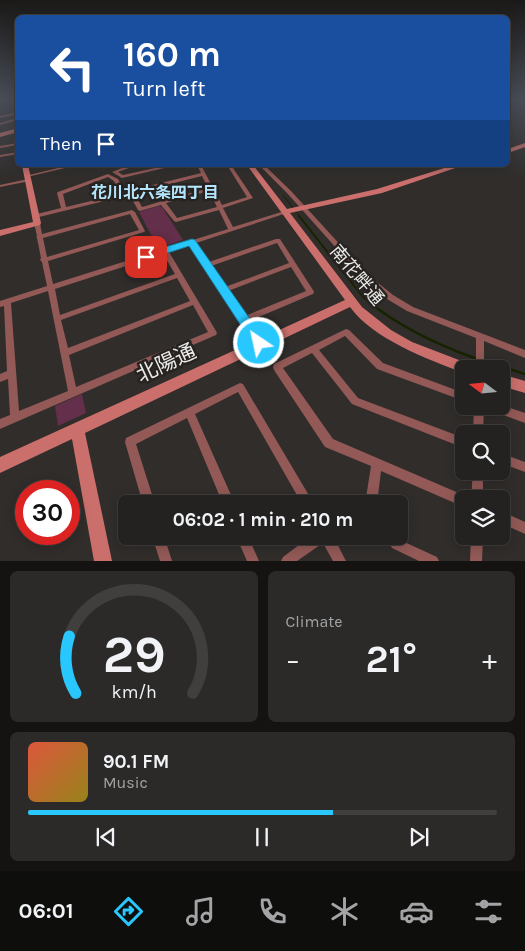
<!DOCTYPE html>
<html lang="en">
<head>
<meta charset="utf-8">
<style>
	:root { --surface:#242220; --page:#2c2a29; --text:#f1f3f6; --muted:#a3a4a5; --line:#413f3e; --accent:#28c8ff }
	body { margin:0; font-family:Karla,"Noto Sans JP",sans-serif; background:var(--page); color:var(--text); height:100vh; display:flex; flex-direction:column; font-size:19px; white-space:nowrap }
	* { box-sizing:border-box; margin:0 }
	p { font-size:16px; color:var(--muted) }
	.icon { flex:none; width:28px; height:28px; fill:none; stroke:currentColor; stroke-width:2; stroke-linecap:round; stroke-linejoin:round }
	.map { position:relative; height:561px; overflow:hidden }
	.details { display:flex; flex-direction:column; gap:10px; padding:10px; background:#141312; flex:1 }
	.details>* { flex:none }
	.top-card { position:absolute; left:15px; top:15px; width:495px; height:152px; border-radius:8px; box-shadow:0 2px 12px #0003,0 0 0 1px var(--line); background:#1a4fa0; color:#fff; overflow:hidden }
	.needle { width:32px; rotate:286deg }
	.fabs { position:absolute; left:455px; top:360px; display:grid; gap:10px }
	.fabs a { display:grid; place-items:center; width:55px; height:55px; border-radius:8px; background:var(--surface); box-shadow:0 2px 12px #0003,0 0 0 1px var(--line); font-size:25px }
	.speed { position:absolute; left:15px; top:480px; display:flex; gap:10px; font-size:25px; font-weight:700; text-align:center }
	.speed>* { display:grid; place-content:center; width:65px; height:65px; border-radius:50%; background:var(--surface); box-shadow:0 2px 12px #0003,0 0 0 1px var(--line); line-height:1 }
	.speed .limit { border:8px solid #d22; background:#fff; color:#111 }
	.pin { position:absolute; display:grid; place-items:center; width:42px; height:42px; color:#fff; margin:-21px; border-radius:10px; box-shadow:0 2px 8px #0006 }
	.me { position:absolute; width:55px; margin:-28px; rotate:326deg; stroke-linejoin:round; filter:drop-shadow(0 0 4px #0008) }
	.turn { display:flex; align-items:center; gap:18px; height:105px; padding:0 25px; font-size:22px }
	.turn .icon { width:65px; height:65px; stroke-width:2.5 }
	.turn b { display:block; font-size:35px; line-height:42px }
	.then { display:flex; align-items:center; height:48px; padding:0 25px; background:#0003; gap:10px; font-size:19px }
	.big { font-size:38px; font-weight:700; line-height:1.1 }
	.details .widget { flex:1; display:flex; flex-direction:column; justify-content:center; gap:8px; min-width:0; padding:0 18px; border-radius:8px; background:var(--page) }
	.details .dial { align-items:center; gap:0 }
	.dial svg { height:130px; overflow:visible; fill:none; stroke:var(--line); stroke-width:7; stroke-linecap:round; text-anchor:middle }
	.dial text { fill:var(--text); stroke:none }
	.song { display:flex; align-items:center; gap:15px }
	.cover { width:60px; height:60px; border-radius:8px; background:linear-gradient(135deg,hsl(10 70% 55%),hsl(50 70% 35%)) }
	.played { height:5px; border-radius:2px; background:linear-gradient(90deg,var(--accent) 65%,var(--line) 65%) }
	.keys { display:flex; justify-content:space-around; direction:ltr }
	.heat { display:flex; justify-content:space-between; align-items:center; font-size:28px; direction:ltr }
	.details .tiles { flex:1; display:grid; gap:10px; grid-template-columns:1fr 1fr }
	.widget:last-child { grid-column:span 2 }
	.trip { position:absolute; left:118px; top:495px; width:290px; height:50px; border-radius:8px; background:var(--surface); box-shadow:0 2px 12px #0003,0 0 0 1px var(--line); font-weight:700; line-height:50px; text-align:center }
	.tab-bar { display:flex; height:80px; justify-content:space-around; align-items:center; background:#0e0e0d; color:var(--muted) }
	.tab-bar .icon { width:35px; height:35px }
	.tab-bar .selected { color:var(--accent) }
	.tab-bar b { font-size:22px; color:var(--text) }
	.map>svg:first-child { display:block }
</style>
</head>
<body>
<div class="map">
<svg width="525" height="561" viewBox="0 0 525 561">
	<rect width="100%" height="100%" fill="#302d2b"/>
	<g fill="#642f4b">
		<polygon points="159,206 162,207 183,240 158,248 139,212"/>
		<polygon points="82,394 86,413 58,426 55,406"/>
	</g>
	<g fill="none" stroke-linecap="round" stroke-linejoin="round">
		<polyline stroke="#172300" stroke-width="1" points="283,195 300,217"/>
		<polyline stroke="#172300" stroke-width="2" points="299,216 363,297 370,303"/>
		<g stroke="#172300" stroke-width="2.5">
			<path d="M 369,302 C 401,328 438,345 477,359"/>
			<polyline points="482,360 525,374"/>
		</g>
		<g fill="#925956" fill-rule="evenodd">
			<polygon points="18,112 18,114 0,118 0,116"/>
			<polygon points="18,118 18,120 0,125 0,123"/>
			<polygon points="18,143 18,145 0,148 0,146"/>
			<polygon points="18,152 18,154 0,157 0,155"/>
			<polygon points="70,165 78,165 27,177 25,176"/>
			<polygon points="130,165 137,165 118,172 123,175 169,165 177,165 122,178 112,172"/>
			<path d="M 197,165 L 201,165 L 222,205 L 247,197 L 227,165 L 231,165 L 253,198 L 223,208 L 233,227 L 288,210 L 292,210 L 293,211 L 196,243 L 209,262 L 276,239 L 280,239 L 313,290 L 314,292 L 313,294 L 249,321 L 263,343 L 262,345 L 259,346 L 256,345 L 191,245 L 169,252 L 216,331 L 217,333 L 216,335 L 0,429 L 0,419 L 10,415 L 8,379 L 0,382 L 0,374 L 7,371 L 4,306 L 0,307 L 0,301 L 47,286 L 42,262 L 40,260 L 41,258 L 37,238 L 36,237 L 37,236 L 34,223 L 35,222 L 39,222 L 40,223 L 42,234 L 132,210 L 135,212 L 145,231 L 144,232 L 48,261 L 53,284 L 228,229 L 219,210 L 176,222 L 174,221 L 161,205 L 140,211 L 138,210 L 128,192 L 129,191 L 201,173 ZM 202,176 L 208,188 L 142,207 L 134,193 ZM 209,191 L 217,207 L 177,218 L 166,203 ZM 130,214 L 139,230 L 47,257 L 43,238 ZM 277,243 L 289,263 L 225,287 L 211,266 ZM 163,254 L 175,274 L 60,315 L 55,289 ZM 291,267 L 306,291 L 245,316 L 228,291 ZM 177,278 L 190,301 L 68,348 L 61,320 ZM 48,291 L 68,391 L 19,411 L 11,303 ZM 193,305 L 208,332 L 76,387 L 69,355 Z"/>
			<polygon points="259,165 264,165 291,191 367,274 393,295 413,307 525,350 525,358 484,341 484,369 476,369 476,338 407,311 387,299 363,278 287,193"/>
			<path d="M 108,174 L 118,179 L 126,195 L 125,196 L 35,218 L 32,216 L 33,215 L 61,208 L 57,193 L 58,192 ZM 108,177 L 114,181 L 120,194 L 66,207 L 63,194 Z"/>
			<polygon points="28,179 30,179 30,181 0,187 0,185"/>
			<polygon points="346,329 349,330 383,363 464,393 464,401 377,369 345,336 319,350 358,398 464,438 464,448 352,404 312,353 283,368 333,439 468,497 469,499 464,499 464,507 381,471 377,504 365,504 371,466 325,447 274,370 273,367 274,364"/>
			<polygon points="240,383 243,384 314,504 302,504 238,392 195,414 235,504 223,504 187,418 136,444 155,504 143,504 125,442 126,438"/>
			<polygon points="501,405 525,413 525,423 487,409 485,406 501,406"/>
			<polygon points="474,406 484,406 483,434 473,434"/>
			<polygon points="501,453 525,462 525,472 501,463"/>
			<polygon points="473,471 483,471 483,499 471,499"/>
			<polygon points="501,511 525,522 525,534 501,523"/>
			<polygon points="152,536 164,536 172,561 160,561"/>
			<polygon points="236,536 248,536 259,561 247,561"/>
			<polygon points="311,536 333,536 346,561 333,561 323,543 297,561 281,561 283,557"/>
			<polygon points="385,536 398,536 400,540 437,557 439,561 419,561 392,548"/>
			<polygon points="471,536 483,536 482,561 470,561"/>
		</g>
		<g fill="#ca6f6c" fill-rule="evenodd">
			<polygon points="18,128 18,132 0,137 0,133"/>
			<polygon points="525,143 525,147 508,153 508,149"/>
			<polygon points="22,165 28,165 41,223 40,225 0,236 0,230 33,222"/>
			<path d="M 247,165 L 253,165 L 287,209 L 377,189 L 454,165 L 464,165 L 382,193 L 290,213 L 362,307 L 391,330 L 412,342 L 472,365 L 474,369 L 464,369 L 464,373 C 427,359 373,339 350,307 L 85,433 L 112,561 L 94,561 L 72,439 L 0,473 L 0,457 L 345,300 Z"/>
			<polygon points="501,374 525,381 525,393 501,386"/>
		</g>
	</g>
	<linearGradient id="sky" x2="0" y2="1"><stop stop-color="#1a1918"/><stop offset="0.56" stop-color="#484c55"/><stop offset="1" stop-color="#484c55" stop-opacity="0"/></linearGradient>
	<rect width="525" height="178" fill="url(#sky)"/>
	<polygon fill="#28c8ff" stroke="#1a82a6" points="192,239 195,240 264,339 266,343 264,347 259,348 255,347 189,246 146,260 141,257 142,254"/>
	<g text-anchor="middle" dominant-baseline="central" stroke-width="5" stroke-linejoin="round" paint-order="stroke">
		<g font-size="16" font-weight="bold" fill="#b3e5fc" stroke="#262321">
			<text x="155" y="192">花川北六条四丁目</text>
		</g>
		<g font-size="18" fill="#ebeae8" stroke="#262321">
			<text transform="translate(357 275) rotate(50)">南花畔通</text>
		</g>
		<g font-size="21" fill="#ebeae8" stroke="#262321">
			<text transform="translate(166 363) rotate(-25)">北陽通</text>
		</g>
	</g>
</svg>
<div class="fabs">
<a><svg class="needle" viewBox="-14 -14 28 28"><path d="M0-13l5 13h-10z" fill="#e53935"/><path d="M0 13l5-13h-10z" fill="#a3a4a5"/></svg></a>
<a><svg class="icon" aria-label="search" viewBox="0 0 24 24"><circle cx="10" cy="10" r="6"/><path d="M15 15l6 6"/></svg></a>
<a><svg class="icon" aria-label="layers" viewBox="0 0 24 24"><path d="M12 4l9 5-9 5-9-5zM3 14l9 5 9-5"/></svg></a>
</div>
<div class="speed"><div class="limit">30</div></div>
<div class="pin" style="left:146px;top:257px;background:#d93025"><svg class="icon" aria-label="arrive" viewBox="0 0 24 24"><path d="M6 21V4h12l-3 4 3 4H6"/></svg></div>
<svg class="me" style="left:259px;top:343px" viewBox="-20 -20 40 40"><circle r="17" fill="#28c8ff" stroke="#fff" stroke-width="3"/><path d="M0-11L8 9 0 5-8 9z" fill="#fff"/></svg>
<div class="trip">06:02 · 1 min · 210 m</div>
<div class="top-card">
<div class="turn"><svg class="icon" aria-label="left" viewBox="0 0 24 24"><path d="M17 20v-9H6M10 6l-5 5 5 5"/></svg><div><b>160 m</b>Turn left</div></div>
<div class="then">Then<svg class="icon" aria-label="arrive" viewBox="0 0 24 24"><path d="M6 21V4h12l-3 4 3 4H6"/></svg></div>
</div>
</div>
<section class="details">
<div class="tiles">
<div class="widget dial"><svg viewBox="0 0 100 80">
<path d="M14 69A42 42 0 1 1 86 69"/>
<path d="M14 69A42 42 0 0 1 10 34" stroke="#28c8ff"/>
<text x="50" y="56" font-size="32" font-weight="700">29</text>
<text x="50" y="72" font-size="11">km/h</text>
</svg></div>
<div class="widget"><p>Climate</p>
<div class="heat"><a>−</a><b class="big">21°</b><a>+</a></div>
</div>
<div class="widget">
<div class="song"><i class="cover"></i><div><b>90.1 FM</b><p>Music</p></div></div>
<div class="played"></div>
<div class="keys"><svg class="icon" aria-label="previous" viewBox="0 0 24 24"><path d="M18 5L8 12l10 7zM5 5v14"/></svg><svg class="icon" aria-label="pause" viewBox="0 0 24 24"><path d="M8 5v14M16 5v14"/></svg><svg class="icon" aria-label="next" viewBox="0 0 24 24"><path d="M6 5l10 7-10 7zM19 5v14"/></svg></div>
</div>
</div>
</section>
<nav class="tab-bar">
<b>06:01</b>
<svg class="icon selected" aria-label="directions" viewBox="0 0 24 24"><path d="M12 3l9 9-9 9-9-9zM9 14v-3h6M13 9l2 2-2 2"/></svg>
<svg class="icon" aria-label="music" viewBox="0 0 24 24"><path d="M9 18V5l10-2v13"/><circle cx="6" cy="18" r="3"/><circle cx="16" cy="16" r="3"/></svg>
<svg class="icon" aria-label="phone" viewBox="0 0 24 24"><path d="M5 4h4l2 5-3 2q2 4 5 5l2-3 5 2v4C11 20 4 13 5 4z"/></svg>
<svg class="icon" aria-label="climate" viewBox="0 0 24 24"><path d="M12 3v18M4 7l16 10M4 17L20 7"/></svg>
<svg class="icon" aria-label="car" viewBox="0 0 24 24"><path d="M5 17H2v-5l4-1 3-4h7l3 4 3 1v5h-3M9 17h6M6 11h13"/><circle cx="7" cy="17" r="2"/><circle cx="17" cy="17" r="2"/></svg>
<svg class="icon" aria-label="filters" viewBox="0 0 24 24"><path d="M4 7h16M4 17h16"/><circle cx="9" cy="7" r="2"/><circle cx="15" cy="17" r="2"/></svg>
</nav>
</body>
</html>
